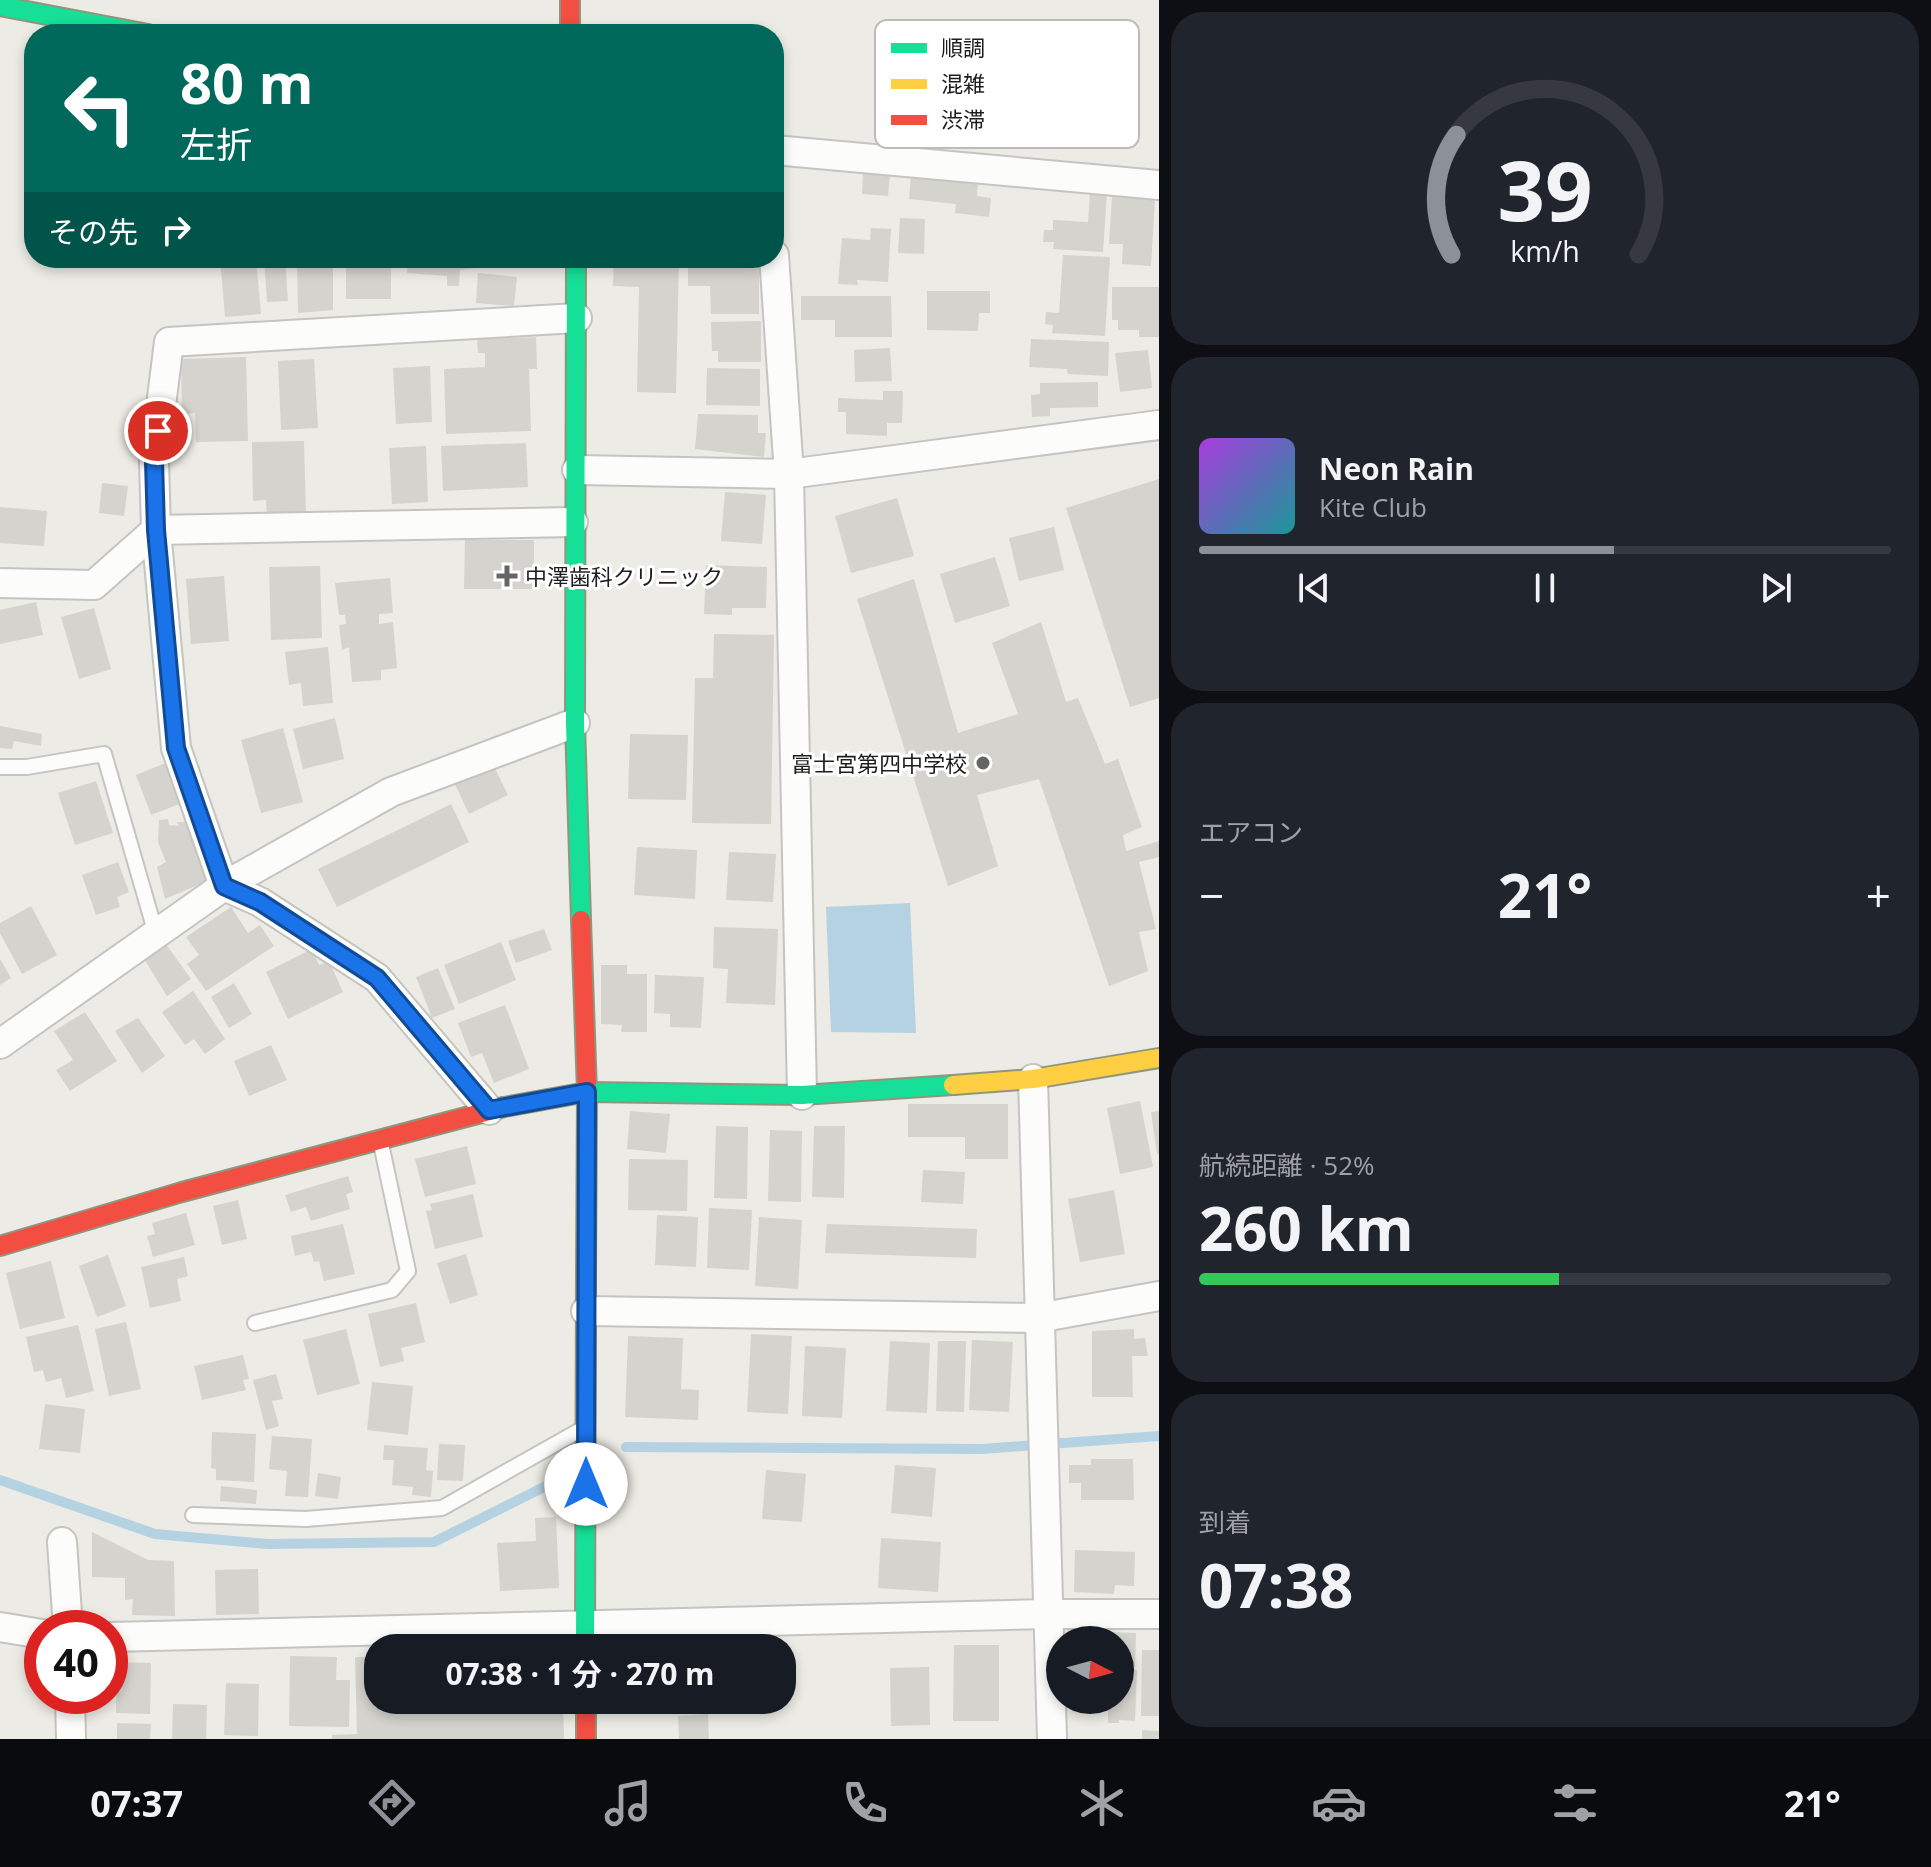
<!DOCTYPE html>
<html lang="ja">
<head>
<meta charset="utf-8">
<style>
	:root { --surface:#171b24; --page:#20242c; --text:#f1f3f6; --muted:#9ea1a6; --line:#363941; --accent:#8c9099 }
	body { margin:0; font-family:"Open Sans","Noto Sans JP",sans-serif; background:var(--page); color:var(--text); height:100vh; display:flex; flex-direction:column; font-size:30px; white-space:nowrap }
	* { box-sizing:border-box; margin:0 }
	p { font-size:26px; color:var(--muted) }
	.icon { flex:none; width:44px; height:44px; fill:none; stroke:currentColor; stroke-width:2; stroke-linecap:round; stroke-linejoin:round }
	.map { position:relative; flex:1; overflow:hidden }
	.sheet { display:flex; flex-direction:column; gap:12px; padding:12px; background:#0d0f14; width:772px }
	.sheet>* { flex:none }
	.top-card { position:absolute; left:24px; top:24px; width:760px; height:244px; border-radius:32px; box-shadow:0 4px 12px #0003; background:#00695c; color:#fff; overflow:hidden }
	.needle { width:52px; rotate:96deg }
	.controls { position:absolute; left:1046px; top:1626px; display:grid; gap:16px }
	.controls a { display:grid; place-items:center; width:88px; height:88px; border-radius:50%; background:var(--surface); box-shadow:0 4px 12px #0003; font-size:40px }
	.speed { position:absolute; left:24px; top:1610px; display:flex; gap:16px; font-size:40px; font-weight:700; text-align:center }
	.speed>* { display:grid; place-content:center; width:104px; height:104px; border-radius:50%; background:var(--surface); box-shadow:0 4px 12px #0003; line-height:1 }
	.speed .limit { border:12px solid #d22; background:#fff; color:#111 }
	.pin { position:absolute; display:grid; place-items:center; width:68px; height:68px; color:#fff; margin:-34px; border:4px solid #fff; border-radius:50%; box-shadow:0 2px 8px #0007 }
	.me { position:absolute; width:88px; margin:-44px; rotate:0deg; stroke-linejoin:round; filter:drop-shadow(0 0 6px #0008) }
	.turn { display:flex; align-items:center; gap:28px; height:168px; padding:0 24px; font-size:36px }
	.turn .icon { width:104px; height:104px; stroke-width:2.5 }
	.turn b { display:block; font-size:56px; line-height:68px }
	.then { display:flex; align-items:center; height:76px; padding:0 24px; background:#0003; gap:16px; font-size:30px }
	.big { font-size:60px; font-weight:700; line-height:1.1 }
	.sheet .widget { flex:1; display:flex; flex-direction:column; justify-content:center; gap:12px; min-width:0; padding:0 28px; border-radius:32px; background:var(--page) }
	.sheet .dial { align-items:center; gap:0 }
	.dial svg { height:208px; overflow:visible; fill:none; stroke:var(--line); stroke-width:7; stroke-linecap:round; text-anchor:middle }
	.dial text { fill:var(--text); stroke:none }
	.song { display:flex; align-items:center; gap:24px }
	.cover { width:96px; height:96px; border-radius:12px; background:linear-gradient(135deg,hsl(280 70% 55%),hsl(180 70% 35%)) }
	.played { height:8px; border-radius:4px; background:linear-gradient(90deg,var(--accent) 60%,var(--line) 60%) }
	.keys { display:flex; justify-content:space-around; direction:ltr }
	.heat { display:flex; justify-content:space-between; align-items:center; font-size:44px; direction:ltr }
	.charge { height:12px; border-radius:6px; background:linear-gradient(90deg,#34c759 52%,var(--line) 0) }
	.trip { position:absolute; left:364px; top:1634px; width:432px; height:80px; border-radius:32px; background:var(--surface); box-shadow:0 4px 12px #0003; font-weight:700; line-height:80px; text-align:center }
	.tabs { display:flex; height:128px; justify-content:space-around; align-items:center; background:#090b0e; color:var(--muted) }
	.tabs .icon { width:56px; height:56px }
	.tabs .active { color:var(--accent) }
	.tabs b { font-size:36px; color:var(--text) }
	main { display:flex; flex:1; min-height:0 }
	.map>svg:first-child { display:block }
</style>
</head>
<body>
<main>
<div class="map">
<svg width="1159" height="1739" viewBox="0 0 1159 1739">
	<rect width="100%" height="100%" fill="#ecebe5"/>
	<polygon fill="#b5d2e2" points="910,903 916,1033 831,1032 826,907"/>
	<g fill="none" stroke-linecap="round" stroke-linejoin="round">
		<g stroke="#b5d2e2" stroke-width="10">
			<polyline points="626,1447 982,1449 1159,1436"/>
			<polyline points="0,1480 155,1534 268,1544 434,1542 560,1479"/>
		</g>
	</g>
	<g fill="#d4d3cd">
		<polygon points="863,173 890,175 888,196 862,194"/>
		<polygon points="911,174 978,180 977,196 991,198 989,217 955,213 956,204 909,199"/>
		<polygon points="1090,192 1107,193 1103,252 1053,249 1054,242 1043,242 1044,230 1053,230 1053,220 1088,222"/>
		<polygon points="1112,197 1155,199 1151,266 1122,264 1123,244 1109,244"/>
		<polygon points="900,218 925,219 924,254 898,253"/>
		<polygon points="871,228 891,229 888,282 857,280 858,285 838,284 842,238 870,240"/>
		<polygon points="1063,255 1110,257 1105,336 1052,333 1053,325 1045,324 1046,312 1059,313"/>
		<polygon points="220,258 256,258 261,314 225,317"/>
		<polygon points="264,258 285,258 288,301 267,302"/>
		<polygon points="297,258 333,258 333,310 298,313"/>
		<rect x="346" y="258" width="45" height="41"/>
		<polygon points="408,258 476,258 476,268 460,270 459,286 447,286 447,276 407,273"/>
		<polygon points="614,258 679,258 676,393 637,392 639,287 613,286"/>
		<polygon points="688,258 759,258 759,314 711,314 710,286 688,286"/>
		<polygon points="478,273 517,277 514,306 476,303"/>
		<polygon points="1112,287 1159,287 1159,337 1139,337 1139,330 1118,330 1118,320 1112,320"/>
		<polygon points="927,291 990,291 990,313 979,313 978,331 927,330"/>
		<polygon points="801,296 891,296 892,337 835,337 835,320 801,320"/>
		<polygon points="761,321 761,362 718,362 718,351 712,351 711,322"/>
		<polygon points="536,337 537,369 529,369 531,431 446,434 444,369 485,367 485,353 478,353 477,339"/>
		<polygon points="1031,339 1109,342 1108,376 1068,374 1067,369 1029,367"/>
		<polygon points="890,348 892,381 855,382 854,350"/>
		<polygon points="1148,350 1152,388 1120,392 1115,353"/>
		<polygon points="246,357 248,441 196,442 195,413 182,414 181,359"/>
		<polygon points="314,359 318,428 281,430 278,361"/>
		<polygon points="430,366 432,422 396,424 393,368"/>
		<polygon points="707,368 760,369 760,406 706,405"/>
		<polygon points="1098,382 1098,407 1050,408 1050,416 1032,417 1031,395 1040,394 1040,383"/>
		<polygon points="883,391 903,391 902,423 887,423 887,436 846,434 846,412 838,412 838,398 883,400"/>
		<polygon points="698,414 758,415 758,433 766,433 764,457 695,449"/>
		<polygon points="304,441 306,515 267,515 266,500 253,501 252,442"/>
		<polygon points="526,443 528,487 443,491 441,446"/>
		<polygon points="426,446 428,502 392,504 389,448"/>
		<polygon points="1159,479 1159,698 1130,707 1066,508"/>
		<polygon points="102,483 128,486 124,516 99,513"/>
		<polygon points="725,492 766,495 762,544 721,541"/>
		<polygon points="897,498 914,556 851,573 835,516"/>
		<polygon points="0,507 47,511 44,546 0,543"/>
		<polygon points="1054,527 1064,570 1019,581 1009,538"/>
		<polygon points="465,540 534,540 534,589 464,589"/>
		<polygon points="995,557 1010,606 955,623 940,574"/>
		<polygon points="706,565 767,567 766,608 732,608 732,615 704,614"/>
		<polygon points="320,566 322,638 271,640 269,567"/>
		<polygon points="224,576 229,641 191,644 186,579"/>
		<polygon points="390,578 393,613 379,614 379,624 393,622 397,668 381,670 381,680 352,682 349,647 342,650 339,625 346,624 345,615 339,615 335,583"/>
		<polygon points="914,579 958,733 1018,714 992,643 1041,622 1066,702 1078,698 1105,764 1118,759 1142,827 1123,835 1126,851 1159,841 1159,857 1139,862 1156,929 1139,932 1148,971 1109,986 1039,779 977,795 998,866 948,886 857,599"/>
		<polygon points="36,602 43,635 0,644 0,610"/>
		<polygon points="94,608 111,669 79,679 61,617"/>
		<polygon points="714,634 774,635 771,824 692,823 695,678 713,678"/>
		<polygon points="328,647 333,703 303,706 301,683 289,685 285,652"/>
		<polygon points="335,718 344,759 303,769 293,729"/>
		<polygon points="0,726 42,734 41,746 14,741 12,749 0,748"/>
		<polygon points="283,728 303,802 261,813 241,740"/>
		<polygon points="630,734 688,735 686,800 628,799"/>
		<polygon points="490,758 508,795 469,814 451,776"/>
		<polygon points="168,762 185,802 151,815 136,775"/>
		<polygon points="96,781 113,833 75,845 58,793"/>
		<polygon points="451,804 469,842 337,907 318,869"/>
		<polygon points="168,819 169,825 179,826 177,822 188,822 207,881 165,899 157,867 166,862 158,842 159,820"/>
		<polygon points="637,847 697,850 695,899 634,895"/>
		<polygon points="729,852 776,854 773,902 726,900"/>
		<polygon points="118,862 129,892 117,897 120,907 96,915 82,875"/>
		<polygon points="31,906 57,955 22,974 0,933 0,923"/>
		<polygon points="231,907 248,933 260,925 274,946 206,991 187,964 199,955 186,937"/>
		<polygon points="714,927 778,929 775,1005 726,1003 728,969 713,968"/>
		<polygon points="544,929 552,950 516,963 508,941"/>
		<polygon points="163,940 191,979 167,996 141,954"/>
		<polygon points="501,942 516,980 459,1004 444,965"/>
		<polygon points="312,949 319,965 329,961 343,992 288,1019 266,972"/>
		<polygon points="0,959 11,978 0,985"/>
		<polygon points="601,965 627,965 627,974 647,974 647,1032 621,1032 622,1025 601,1024"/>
		<polygon points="438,968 455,1009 432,1018 416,977"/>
		<polygon points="655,975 704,977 701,1028 670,1027 670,1014 654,1013"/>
		<polygon points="234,983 252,1014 229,1028 211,997"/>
		<polygon points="193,991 225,1039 205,1054 194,1039 185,1045 162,1012"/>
		<polygon points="505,1005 529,1069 494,1083 482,1053 471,1057 458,1023"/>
		<polygon points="85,1012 117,1061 70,1091 56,1070 73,1060 54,1031"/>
		<polygon points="138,1018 165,1056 142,1073 115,1031"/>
		<polygon points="271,1045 287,1080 249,1096 234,1061"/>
		<polygon points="1140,1101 1153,1167 1120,1174 1107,1108"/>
		<polygon points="908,1104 1008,1104 1008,1159 965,1159 965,1137 908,1137"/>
		<polygon points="630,1111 670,1114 666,1153 627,1149"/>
		<polygon points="1159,1111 1159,1154 1157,1154 1151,1112"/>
		<polygon points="716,1126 748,1127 747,1199 714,1198"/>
		<polygon points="814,1126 845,1126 844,1198 812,1197"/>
		<polygon points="770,1130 802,1131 801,1202 768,1201"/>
		<polygon points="467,1146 476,1184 425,1197 415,1159"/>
		<polygon points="629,1159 688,1160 687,1211 628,1210"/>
		<polygon points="923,1170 965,1172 963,1204 921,1202"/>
		<polygon points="348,1176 353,1192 346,1194 350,1209 311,1221 306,1207 291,1212 285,1195"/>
		<polygon points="1114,1190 1125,1254 1080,1262 1068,1199"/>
		<polygon points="473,1194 483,1237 435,1249 426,1211 432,1210 430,1204"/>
		<polygon points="238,1200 247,1239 222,1245 213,1206"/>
		<polygon points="709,1208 752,1210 749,1270 707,1268"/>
		<polygon points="186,1213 195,1245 153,1257 147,1236 155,1234 152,1223"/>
		<polygon points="657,1215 698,1217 696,1267 655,1265"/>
		<polygon points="759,1217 802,1220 798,1289 755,1286"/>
		<polygon points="343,1224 355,1274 324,1281 319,1261 314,1262 311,1252 295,1256 291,1236"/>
		<polygon points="827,1224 977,1229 976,1258 825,1253"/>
		<polygon points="466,1254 478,1295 450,1304 437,1263"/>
		<polygon points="108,1255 126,1306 97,1317 79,1266"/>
		<polygon points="184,1257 188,1276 177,1279 181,1301 150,1308 141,1267"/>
		<polygon points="51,1261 65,1318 20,1329 6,1273"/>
		<polygon points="416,1303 425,1342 401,1348 404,1361 380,1367 368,1314"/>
		<polygon points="126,1322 141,1389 109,1396 95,1329"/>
		<polygon points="78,1325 94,1391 66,1398 61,1378 46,1382 43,1370 34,1372 26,1337"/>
		<polygon points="346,1329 360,1384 317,1395 303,1340"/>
		<polygon points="1134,1329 1134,1339 1145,1338 1148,1356 1132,1356 1133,1397 1092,1397 1092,1331"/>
		<polygon points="751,1334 792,1336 788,1414 747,1412"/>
		<polygon points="628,1336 683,1338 681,1389 699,1390 698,1420 625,1417"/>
		<polygon points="972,1340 1013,1342 1009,1412 969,1410"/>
		<polygon points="890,1341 930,1343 927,1413 886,1411"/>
		<polygon points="938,1341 966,1341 964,1412 936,1411"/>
		<polygon points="805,1346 846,1348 842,1418 802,1416"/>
		<polygon points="243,1355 249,1379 243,1380 246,1390 202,1400 194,1366"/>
		<polygon points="276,1374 283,1399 272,1401 279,1426 266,1430 253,1380"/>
		<polygon points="372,1382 413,1386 408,1435 367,1430"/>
		<polygon points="45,1404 85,1409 80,1453 39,1449"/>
		<polygon points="212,1432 256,1434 254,1482 216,1480 216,1469 211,1468"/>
		<polygon points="272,1436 312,1439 308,1497 285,1496 287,1471 269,1469"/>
		<polygon points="439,1444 465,1445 463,1481 437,1480"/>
		<polygon points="384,1445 428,1448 426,1470 433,1471 431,1497 412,1495 413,1487 392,1485 394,1460 383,1460"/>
		<polygon points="1091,1459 1133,1459 1134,1500 1081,1500 1081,1483 1069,1483 1069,1465 1091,1465"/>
		<polygon points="895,1465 936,1468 932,1517 891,1513"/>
		<polygon points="766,1470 806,1474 802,1522 762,1519"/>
		<polygon points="318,1473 341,1477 338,1499 315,1496"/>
		<polygon points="221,1486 257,1490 256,1504 220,1501"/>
		<polygon points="556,1517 559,1588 500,1591 497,1543 536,1541 535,1518"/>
		<polygon points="92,1532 148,1560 174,1561 175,1616 132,1615 133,1599 125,1600 125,1578 92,1577"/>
		<polygon points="881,1538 941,1542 938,1592 878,1588"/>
		<polygon points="1075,1550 1135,1552 1134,1586 1115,1585 1114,1594 1074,1592"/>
		<polygon points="258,1569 259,1614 216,1615 215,1570"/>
		<polygon points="1079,1631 1136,1633 1135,1667 1120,1667 1120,1640 1079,1640"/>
		<polygon points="954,1645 999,1645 999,1721 953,1721"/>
		<polygon points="1142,1650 1159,1650 1159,1716 1141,1716"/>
		<polygon points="290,1656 337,1657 336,1680 350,1680 349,1727 289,1726"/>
		<polygon points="355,1657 378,1657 378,1700 563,1700 564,1739 332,1739 332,1735 357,1734"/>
		<polygon points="117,1662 151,1663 150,1714 116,1713"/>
		<polygon points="929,1667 930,1725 891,1726 890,1668"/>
		<polygon points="1120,1669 1137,1670 1135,1721 1119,1720 1119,1723 1108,1723 1108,1703 1101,1703 1101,1700 1120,1700"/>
		<polygon points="226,1683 259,1684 258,1736 224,1735"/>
		<polygon points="614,1700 710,1700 710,1703 614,1704"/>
		<polygon points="173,1704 207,1705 206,1739 172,1739"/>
		<polygon points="708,1714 709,1739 679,1739 678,1716"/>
		<polygon points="117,1723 151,1724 150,1739 117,1739"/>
		<polygon points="1142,1730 1159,1731 1159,1739 1142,1739"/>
	</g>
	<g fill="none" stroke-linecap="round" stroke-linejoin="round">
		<defs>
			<g id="lane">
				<polyline points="0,767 27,767 104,754 156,934"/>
				<polyline points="255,1323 392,1290 408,1271 380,1139"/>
				<polyline points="193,1515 306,1519 442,1508 582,1429"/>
			</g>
			<g id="street">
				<polyline points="774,150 1159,185"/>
				<polyline points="774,255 789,474 802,1095"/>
				<polyline points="577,470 789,474 1159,425"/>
				<polyline points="0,583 94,585 156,530 154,461 169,342 577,318"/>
				<polyline points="0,1044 224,886 391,792 575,723"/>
				<polyline points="1033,1079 1052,1739"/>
				<polyline points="489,1110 377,978 260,902 224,886 176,748 156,530 573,522"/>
				<polyline points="586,1311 1038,1318 1159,1296"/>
				<polyline points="62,1542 68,1628"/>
				<polyline points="0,1627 42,1634"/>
				<polyline points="110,1637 1049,1614 1159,1614"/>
				<polyline points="70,1696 71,1739"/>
			</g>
			<g id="fast">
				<polyline points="0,6 148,34"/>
				<polyline points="576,258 575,723 581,920"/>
				<polyline points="504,1107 587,1092 802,1095 953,1085"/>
				<polyline points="585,1648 586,1271"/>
			</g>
			<polyline id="slow" points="953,1085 1033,1079 1159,1058"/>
			<g id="jam">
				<polyline points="570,0 570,34"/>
				<polyline points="581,920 587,1092 586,1271"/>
				<polyline points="0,1246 182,1192 504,1107"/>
				<polyline points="586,1700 586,1739"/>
			</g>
		</defs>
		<use href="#lane" stroke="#c4c4c1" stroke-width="18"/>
		<use href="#street" stroke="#c4c4c1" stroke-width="32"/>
		<use href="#fast" stroke="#90967c" stroke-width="22"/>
		<use href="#slow" stroke="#90967c" stroke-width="22"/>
		<use href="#jam" stroke="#90967c" stroke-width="22"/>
		<use href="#lane" stroke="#fcfcfb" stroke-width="14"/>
		<use href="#street" stroke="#fcfcfb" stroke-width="28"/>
		<use href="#fast" stroke="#16e098" stroke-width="18"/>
		<use href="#slow" stroke="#ffcf43" stroke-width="18"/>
		<use href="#jam" stroke="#f24e42" stroke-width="18"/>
	</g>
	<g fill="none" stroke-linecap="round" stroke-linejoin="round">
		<defs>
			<polyline id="route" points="158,431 154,461 156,530 176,748 224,886 260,902 377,978 489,1110 587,1092 586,1484"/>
		</defs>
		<use href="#route" stroke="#114b97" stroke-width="20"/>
		<use href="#route" stroke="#1a73e8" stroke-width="14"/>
	</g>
	<g fill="#656563" stroke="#fff" stroke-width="3">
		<path d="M503 564h8v8h8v8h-8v8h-8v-8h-8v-8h8z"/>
		<circle cx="983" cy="763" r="8"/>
	</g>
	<g text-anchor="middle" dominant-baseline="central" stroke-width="6" stroke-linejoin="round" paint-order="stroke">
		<g font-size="22" fill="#1d1d1d" stroke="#fff" text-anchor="start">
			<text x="525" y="576">中澤歯科クリニック</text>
			<text x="967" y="763" text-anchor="end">富士宮第四中学校</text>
		</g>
	</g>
	<rect x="875" y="20" width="264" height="128" rx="12" fill="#fff" stroke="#bbb" stroke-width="2"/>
	<rect x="891" y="43" width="36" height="10" fill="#16e098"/>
	<rect x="891" y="79" width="36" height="10" fill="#ffcf43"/>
	<rect x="891" y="115" width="36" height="10" fill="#f24e42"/>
	<g font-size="22" fill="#1d1d1d">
		<text x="941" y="56">順調</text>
		<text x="941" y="92">混雑</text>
		<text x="941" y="128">渋滞</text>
	</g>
</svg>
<div class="controls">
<a><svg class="needle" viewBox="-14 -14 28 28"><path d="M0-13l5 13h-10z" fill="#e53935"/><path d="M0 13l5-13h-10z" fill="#9ea1a6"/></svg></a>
</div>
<div class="speed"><div class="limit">40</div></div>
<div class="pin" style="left:158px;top:431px;background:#d93025"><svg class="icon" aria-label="arrive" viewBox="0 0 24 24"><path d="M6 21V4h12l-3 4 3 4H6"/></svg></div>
<svg class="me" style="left:586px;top:1484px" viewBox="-20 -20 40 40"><circle r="19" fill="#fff"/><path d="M0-13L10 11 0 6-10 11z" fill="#1a73e8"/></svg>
<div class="trip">07:38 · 1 分 · 270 m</div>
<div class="top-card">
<div class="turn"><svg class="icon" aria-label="left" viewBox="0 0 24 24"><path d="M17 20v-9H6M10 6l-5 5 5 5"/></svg><div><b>80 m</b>左折</div></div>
<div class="then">その先<svg class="icon" aria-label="right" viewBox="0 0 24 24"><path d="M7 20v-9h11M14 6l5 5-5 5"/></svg></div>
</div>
</div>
<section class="sheet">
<div class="widget dial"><svg viewBox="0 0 100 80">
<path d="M14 69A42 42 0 1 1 86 69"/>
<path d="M14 69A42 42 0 0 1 16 23" stroke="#8c9099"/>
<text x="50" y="56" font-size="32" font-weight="700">39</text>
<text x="50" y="72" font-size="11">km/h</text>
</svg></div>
<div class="widget">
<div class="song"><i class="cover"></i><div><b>Neon Rain</b><p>Kite Club</p></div></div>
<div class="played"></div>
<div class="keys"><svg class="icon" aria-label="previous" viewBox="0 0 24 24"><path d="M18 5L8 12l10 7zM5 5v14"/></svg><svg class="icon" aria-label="pause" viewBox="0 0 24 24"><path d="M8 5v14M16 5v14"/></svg><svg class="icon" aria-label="next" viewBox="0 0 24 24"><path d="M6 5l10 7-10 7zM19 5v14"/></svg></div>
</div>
<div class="widget"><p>エアコン</p>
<div class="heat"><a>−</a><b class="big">21°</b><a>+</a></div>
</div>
<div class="widget"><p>航続距離 · 52%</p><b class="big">260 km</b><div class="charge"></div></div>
<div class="widget"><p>到着</p><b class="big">07:38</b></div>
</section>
</main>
<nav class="tabs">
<b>07:37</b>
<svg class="icon active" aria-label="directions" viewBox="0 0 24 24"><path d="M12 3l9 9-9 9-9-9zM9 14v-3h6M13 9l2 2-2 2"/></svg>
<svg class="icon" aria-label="music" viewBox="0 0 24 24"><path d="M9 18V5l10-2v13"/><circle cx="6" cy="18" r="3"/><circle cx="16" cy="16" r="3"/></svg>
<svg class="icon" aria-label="phone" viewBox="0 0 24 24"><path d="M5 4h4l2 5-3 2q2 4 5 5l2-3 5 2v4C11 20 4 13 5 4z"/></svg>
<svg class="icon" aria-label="climate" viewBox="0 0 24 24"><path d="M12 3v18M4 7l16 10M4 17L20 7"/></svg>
<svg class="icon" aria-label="car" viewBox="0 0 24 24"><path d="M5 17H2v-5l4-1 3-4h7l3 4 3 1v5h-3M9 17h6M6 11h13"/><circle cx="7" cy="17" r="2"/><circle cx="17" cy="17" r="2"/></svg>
<svg class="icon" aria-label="filters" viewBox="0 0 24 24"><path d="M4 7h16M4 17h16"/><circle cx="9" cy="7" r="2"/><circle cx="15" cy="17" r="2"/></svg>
<b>21°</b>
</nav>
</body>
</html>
